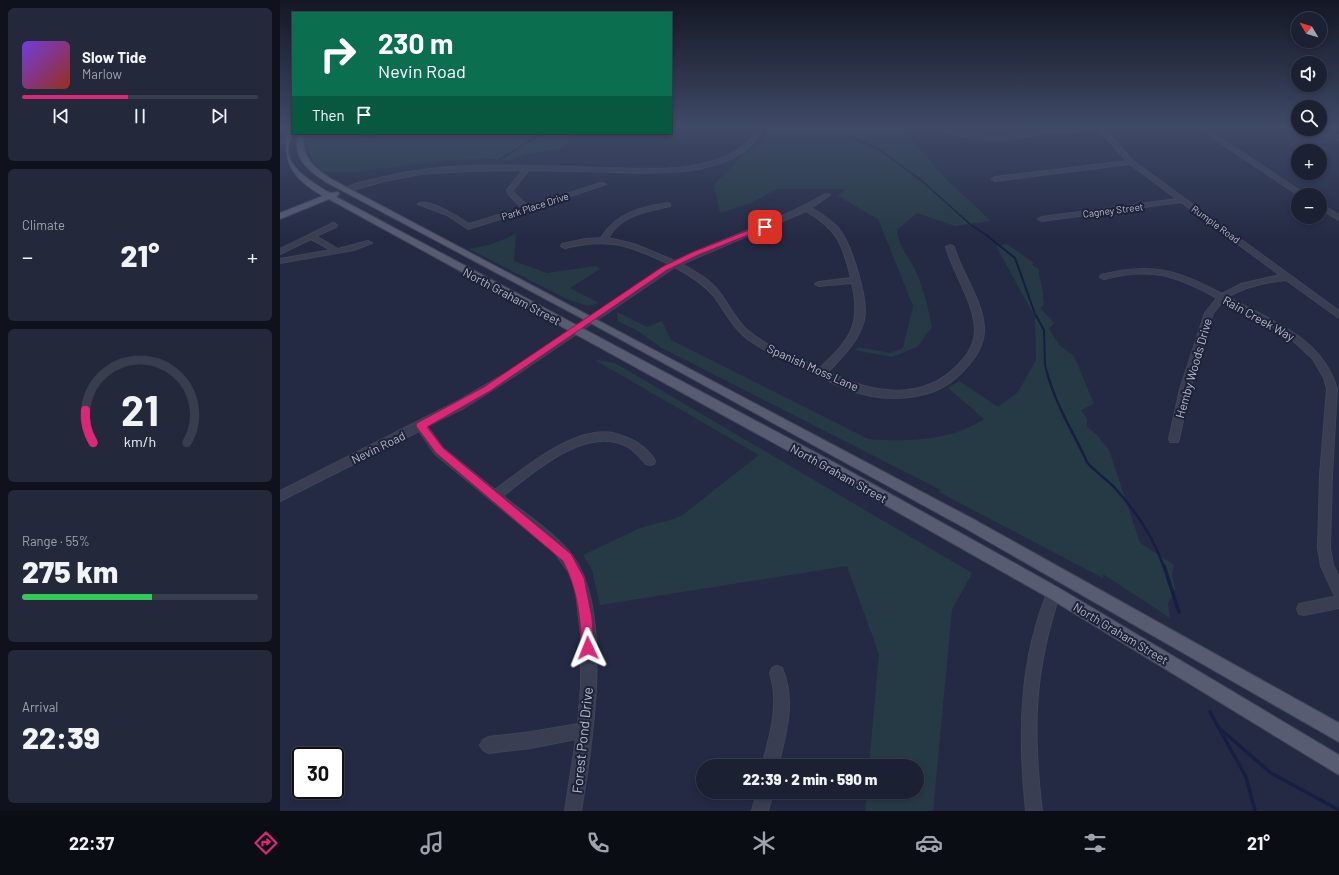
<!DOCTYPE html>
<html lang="en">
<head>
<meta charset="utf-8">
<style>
	:root { --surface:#1b2033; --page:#24283b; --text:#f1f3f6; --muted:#a0a3ac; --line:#393e4e; --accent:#db2777 }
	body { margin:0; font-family:Barlow,sans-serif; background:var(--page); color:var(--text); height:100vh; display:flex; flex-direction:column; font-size:15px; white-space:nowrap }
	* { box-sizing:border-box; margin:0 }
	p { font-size:13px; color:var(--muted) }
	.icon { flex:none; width:22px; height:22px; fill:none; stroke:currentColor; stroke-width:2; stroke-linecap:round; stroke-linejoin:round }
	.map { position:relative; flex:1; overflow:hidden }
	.drawer { display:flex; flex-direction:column; gap:8px; padding:8px; background:#0f121c; width:280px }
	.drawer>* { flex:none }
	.banner { position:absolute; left:12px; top:12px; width:380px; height:122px; border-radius:0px; box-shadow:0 2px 6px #0003,0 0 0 1px var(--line); background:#0b6e4f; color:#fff; overflow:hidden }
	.needle { width:26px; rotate:308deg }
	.buttons { position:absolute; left:1011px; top:12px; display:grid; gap:8px }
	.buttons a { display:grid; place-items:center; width:36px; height:36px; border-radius:50%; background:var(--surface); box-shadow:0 2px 6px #0003,0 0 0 1px var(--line); font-size:20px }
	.speed { position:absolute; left:12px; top:747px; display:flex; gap:8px; font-size:20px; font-weight:700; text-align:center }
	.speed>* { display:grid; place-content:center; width:52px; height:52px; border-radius:50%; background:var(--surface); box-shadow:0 2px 6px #0003,0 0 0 1px var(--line); line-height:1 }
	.speed .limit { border:2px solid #111; border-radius:6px; background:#fff; color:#111 }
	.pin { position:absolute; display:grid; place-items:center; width:34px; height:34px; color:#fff; margin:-17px; border-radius:8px; box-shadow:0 2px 6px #0006 }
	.me { position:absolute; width:44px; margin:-22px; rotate:358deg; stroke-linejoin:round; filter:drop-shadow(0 0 3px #0008) }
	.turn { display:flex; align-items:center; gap:14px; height:84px; padding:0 20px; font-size:18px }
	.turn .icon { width:52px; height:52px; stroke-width:2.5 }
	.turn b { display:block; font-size:28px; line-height:34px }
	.then { display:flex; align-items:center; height:38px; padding:0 20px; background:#0003; gap:8px; font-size:15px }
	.big { font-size:30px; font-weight:800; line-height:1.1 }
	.drawer .tile { flex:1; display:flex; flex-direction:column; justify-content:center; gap:6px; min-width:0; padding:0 14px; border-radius:6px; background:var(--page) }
	.drawer .dial { align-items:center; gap:0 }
	.dial svg { height:104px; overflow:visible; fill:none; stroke:var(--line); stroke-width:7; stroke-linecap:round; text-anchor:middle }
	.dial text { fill:var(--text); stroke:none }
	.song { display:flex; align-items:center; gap:12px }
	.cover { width:48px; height:48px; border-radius:6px; background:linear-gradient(135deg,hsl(260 70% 55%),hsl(10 70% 35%)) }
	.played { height:4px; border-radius:2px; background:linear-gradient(90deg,var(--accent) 45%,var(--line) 45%) }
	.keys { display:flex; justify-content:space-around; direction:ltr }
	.heat { display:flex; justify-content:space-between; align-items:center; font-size:22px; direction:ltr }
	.charge { height:6px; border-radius:3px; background:linear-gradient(90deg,#34c759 55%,var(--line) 0) }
	.trip { position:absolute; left:416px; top:759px; width:228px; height:40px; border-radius:20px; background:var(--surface); box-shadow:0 2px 6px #0003,0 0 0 1px var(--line); font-weight:800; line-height:40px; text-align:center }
	.tab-bar { display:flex; height:64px; justify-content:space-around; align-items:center; background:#0b0d14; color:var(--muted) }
	.tab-bar .icon { width:28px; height:28px }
	.tab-bar .current { color:var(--accent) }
	.tab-bar b { font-size:18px; color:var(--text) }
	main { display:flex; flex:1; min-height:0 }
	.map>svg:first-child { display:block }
</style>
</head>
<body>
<main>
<section class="drawer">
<div class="tile">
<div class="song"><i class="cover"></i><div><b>Slow Tide</b><p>Marlow</p></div></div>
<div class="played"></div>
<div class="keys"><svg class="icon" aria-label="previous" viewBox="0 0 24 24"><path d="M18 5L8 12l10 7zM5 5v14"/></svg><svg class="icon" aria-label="pause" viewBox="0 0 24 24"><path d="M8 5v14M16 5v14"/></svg><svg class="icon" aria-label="next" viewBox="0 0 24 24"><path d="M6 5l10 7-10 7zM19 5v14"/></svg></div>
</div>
<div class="tile"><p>Climate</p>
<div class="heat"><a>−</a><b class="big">21°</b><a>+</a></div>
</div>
<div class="tile dial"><svg viewBox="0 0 100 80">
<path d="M14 69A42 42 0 1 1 86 69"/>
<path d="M14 69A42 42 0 0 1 8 44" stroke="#db2777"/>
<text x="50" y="56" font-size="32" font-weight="700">21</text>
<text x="50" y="72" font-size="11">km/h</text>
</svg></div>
<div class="tile"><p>Range · 55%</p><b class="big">275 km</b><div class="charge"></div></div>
<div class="tile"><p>Arrival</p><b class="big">22:39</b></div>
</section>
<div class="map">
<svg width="1059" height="811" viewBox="0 0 1059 811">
	<rect width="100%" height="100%" fill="#242a44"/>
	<g fill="#263a45">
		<path d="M 489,126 L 621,126 L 665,178 L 711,221 L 675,226 L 637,213 L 617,230 C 619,248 628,254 635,270 C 644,288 648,308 652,327 L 637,347 L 612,357 L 575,350 L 578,347 L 610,353 L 623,348 L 633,306 L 598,219 L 558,196 L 566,189 L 497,189 L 473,202 L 440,213 L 434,185 L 464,154 L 482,142 Z"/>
		<path d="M 27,133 L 73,133 L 94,138 L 97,133 L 293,133 L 293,135 L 280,149 L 245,154 L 233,161 L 221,159 L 168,160 L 75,172 L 43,172 C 31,160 25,149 27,133 Z"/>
		<polygon points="236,234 234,261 267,273 316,266 320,269 290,288 319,303 307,306 287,299 189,249 209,245"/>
		<path d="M 727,244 L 754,263 L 752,265 L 759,269 C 759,278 761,281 762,288 C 763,294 763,299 764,305 L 760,308 L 774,323 L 769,329 L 780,346 L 794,356 L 814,404 L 801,410 L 807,419 L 807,427 L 817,435 L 829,450 L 860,543 L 894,565 L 892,575 L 895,589 L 888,604 L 890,618 L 823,574 L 823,578 L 659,492 L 661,490 L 382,348 L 358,331 L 338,321 L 337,312 L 367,327 L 382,321 L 391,340 L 588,439 C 627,442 671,441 704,419 L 668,388 L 679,381 L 718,407 L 738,392 L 756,360 L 755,317 L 716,246 Z"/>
		<polygon points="315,360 335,363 692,573 672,610 653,811 585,811 587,792 637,792 637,766 589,766 599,654 567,566 320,605 312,570 303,555 360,528 400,517 479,455"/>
	</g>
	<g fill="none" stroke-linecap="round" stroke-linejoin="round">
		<g stroke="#161e43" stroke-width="1.5">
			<polyline points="562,126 571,137 600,150 642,181 691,225 708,236"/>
			<polyline points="219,160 262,133"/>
		</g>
		<polyline stroke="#161e43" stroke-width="2" points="706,235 735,258 755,314 764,330 765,365 769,380"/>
		<path stroke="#161e43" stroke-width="2.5" d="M 769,379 C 777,408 795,435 807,462 C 809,466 829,482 834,487 C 856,511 873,536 884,567"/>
		<g stroke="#161e43" stroke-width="3.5">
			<polyline points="884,566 899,612"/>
			<polyline points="930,712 966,777 975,811"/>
			<polyline points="939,728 991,773 1059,810"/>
		</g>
		<defs>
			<g id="minor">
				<path d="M 478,126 L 484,126 C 462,179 376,173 329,172 C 302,171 276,171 249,170 L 233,190 L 234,193 L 248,206 L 321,183 L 326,184 L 249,210 L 188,229 L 167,215 L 138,204 C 147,197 180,218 189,224 L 242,208 L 229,195 L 227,190 L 243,170 L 188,171 L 141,174 L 104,181 L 66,192 L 63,190 C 71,183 89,181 100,178 C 172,160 250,166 323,168 C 357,168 393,172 426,163 C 448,157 469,148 478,126 Z"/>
				<path d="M 816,126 L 822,126 L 853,161 L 1059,311 L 1059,318 L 1006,280 C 985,282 966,286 948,297 C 991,321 1042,337 1057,389 L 1052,475 L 1050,548 L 1053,565 L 1059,577 L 1059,608 L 1024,615 L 1019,614 L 1017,609 L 1019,604 L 1024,603 L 1058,596 L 1054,594 L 1041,566 L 1038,548 L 1040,475 L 1047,389 L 1044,378 L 1033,359 L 1009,337 L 992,326 L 943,301 L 933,313 L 910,389 L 899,439 L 898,442 L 890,442 L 889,439 L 900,389 L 925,313 L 937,298 C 895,275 872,267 824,279 L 820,277 L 821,275 C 871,262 898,270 942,294 L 961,284 L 1000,275 L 901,202 L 762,221 L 758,219 L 762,217 L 897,199 L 850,164 L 715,181 L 712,179 L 715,177 L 847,161 L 820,131 L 768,133 L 723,140 L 693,139 L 665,132 L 668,130 L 693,135 L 723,136 L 768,129 L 817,127 Z"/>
				<polygon points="921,126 927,126 936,135 1026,195 1018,195 932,137"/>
				<polygon points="1006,126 1018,126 1018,129 1029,129 1059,136 1059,140"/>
				<polygon points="6,139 9,141 8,142 0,144 0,140"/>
				<path d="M 545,194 L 550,195 L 531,208 C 541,214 550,219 558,228 C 571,243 589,300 584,320 C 579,341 562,357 548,372 C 590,393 642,403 678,365 C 687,356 695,344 695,330 C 694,301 674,275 666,247 L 670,245 L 674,247 C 682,275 705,303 704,332 C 703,347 693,361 683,371 C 654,403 604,403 567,389 C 553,384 540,376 526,369 C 508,361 489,354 472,342 C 454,330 446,313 434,296 C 423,283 410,275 395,267 L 239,373 L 184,408 L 147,426 L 163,448 L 215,490 C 244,468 294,426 333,433 C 338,434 343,437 348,438 C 358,442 370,451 375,461 L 374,464 L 370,465 L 366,464 C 361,459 355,451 348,447 C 308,423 252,473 223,496 C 245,514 278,535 294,558 C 333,614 312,746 301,811 L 285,811 L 296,739 L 251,748 L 208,753 L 203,750 L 200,745 L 203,740 L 208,737 L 251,732 L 298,724 L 301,685 L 301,635 L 296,594 L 292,577 L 275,553 L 155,454 L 139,431 L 0,501 L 0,491 L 176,402 L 233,369 L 389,264 C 349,245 329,237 285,248 L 281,246 L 282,244 L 305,239 L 321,238 C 336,213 361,207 388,203 L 390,204 L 390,206 C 366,212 342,214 328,238 L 354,244 L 395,261 C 445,237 498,222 545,194 ZM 526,211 C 557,229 563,244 571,278 L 539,282 L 535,284 L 539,286 L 572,283 C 582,326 570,339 540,368 C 516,357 488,348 467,330 C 456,320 449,305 440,293 C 430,280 416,272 402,264 Z"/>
				<polygon points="1040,204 1059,215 1059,220 1040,209"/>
				<polygon points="53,223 57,225 56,227 36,236 58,249 88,241 92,243 74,250 0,263 0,259 51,250 31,239 0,254 0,249"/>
				<path d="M 774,587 L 779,589 L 780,593 C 754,671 752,729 762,811 L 746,811 C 738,735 739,660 769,589 Z"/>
				<path d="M 497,666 L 502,668 C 516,701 506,733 498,766 L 482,766 C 490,735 500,705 490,673 L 492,668 Z"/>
				<polygon points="477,792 493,792 488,811 472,811"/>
			</g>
			<g id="major">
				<path d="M 9,126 L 13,126 C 13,133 9,140 8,147 C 7,169 31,181 46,191 L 50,193 L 58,192 L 59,194 L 56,197 L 60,199 L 555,463 L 779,588 L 1059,755 L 1059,775 L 769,598 L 545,471 L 49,199 L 0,219 L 0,213 L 43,196 C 13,179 0,162 9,126 Z"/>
				<path d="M 18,133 L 24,133 C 21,157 32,166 51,179 L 693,519 L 1059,723 L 1059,742 L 683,527 L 307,321 L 46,182 C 26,169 13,158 18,133 Z"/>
			</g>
		</defs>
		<use href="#minor" stroke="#404459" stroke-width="2"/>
		<use href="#major" stroke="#404459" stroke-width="2"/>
		<use href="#minor" fill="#393e53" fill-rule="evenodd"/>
		<use href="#major" fill="#575c73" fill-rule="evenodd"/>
	</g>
	<linearGradient id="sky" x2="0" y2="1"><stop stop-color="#141725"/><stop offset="0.53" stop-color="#3f4a67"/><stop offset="1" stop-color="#3f4a67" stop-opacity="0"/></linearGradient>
	<rect width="1059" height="239" fill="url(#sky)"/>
	<path fill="#db2777" stroke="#8e194d" d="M 482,225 L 488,227 L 418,255 L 387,270 L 210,391 L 147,427 L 163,448 L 291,554 L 304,578 L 312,618 L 314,648 L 312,653 L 308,655 L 303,653 L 302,648 C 300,617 298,590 283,561 L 156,453 L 136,426 L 137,423 L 204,387 L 382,267 L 413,252 Z"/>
	<g text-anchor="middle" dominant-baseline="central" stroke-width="4" stroke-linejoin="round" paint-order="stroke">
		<g font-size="10" fill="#b6bacd" stroke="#1e2239">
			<text transform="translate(255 206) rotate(-18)">Park Place Drive</text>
			<text transform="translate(833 210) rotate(-7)">Cagney Street</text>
			<text transform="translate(936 224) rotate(36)">Rumple Road</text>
		</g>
		<g font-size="12" fill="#b6bacd" stroke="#1e2239">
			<text transform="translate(232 296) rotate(28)">North Graham Street</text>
			<text transform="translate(979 318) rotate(29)">Rain Creek Way</text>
			<text transform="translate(533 367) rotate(24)">Spanish Moss Lane</text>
			<text transform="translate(913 368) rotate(-74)">Hemby Woods Drive</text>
			<text transform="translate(98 447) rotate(-26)">Nevin Road</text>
			<text transform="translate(559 473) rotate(29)">North Graham Street</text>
			<text transform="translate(841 633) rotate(31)">North Graham Street</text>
		</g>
		<g font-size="14" fill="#b6bacd" stroke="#1e2239">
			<text transform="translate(302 740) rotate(-84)">Forest Pond Drive</text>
		</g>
	</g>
</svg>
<div class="buttons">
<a><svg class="needle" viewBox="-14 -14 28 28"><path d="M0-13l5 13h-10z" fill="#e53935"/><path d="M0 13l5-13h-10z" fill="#a0a3ac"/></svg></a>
<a><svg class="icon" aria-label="sound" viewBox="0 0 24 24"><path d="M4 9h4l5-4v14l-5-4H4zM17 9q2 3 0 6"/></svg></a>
<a><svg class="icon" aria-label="search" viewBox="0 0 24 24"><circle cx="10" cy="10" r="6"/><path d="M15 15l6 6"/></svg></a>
<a>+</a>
<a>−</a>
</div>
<div class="speed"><div class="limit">30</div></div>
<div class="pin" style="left:485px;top:227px;background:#d93025"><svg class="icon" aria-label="arrive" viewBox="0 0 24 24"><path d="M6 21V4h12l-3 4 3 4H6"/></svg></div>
<svg class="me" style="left:308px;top:648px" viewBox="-20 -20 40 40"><path d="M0-17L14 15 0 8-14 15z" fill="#db2777" stroke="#fff" stroke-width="4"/></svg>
<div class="trip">22:39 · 2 min · 590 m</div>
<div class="banner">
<div class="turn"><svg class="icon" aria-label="right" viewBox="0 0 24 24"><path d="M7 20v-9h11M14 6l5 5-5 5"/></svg><div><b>230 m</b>Nevin Road</div></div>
<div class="then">Then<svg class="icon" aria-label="arrive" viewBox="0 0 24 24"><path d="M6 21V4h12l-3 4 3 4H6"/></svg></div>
</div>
</div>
</main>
<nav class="tab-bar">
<b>22:37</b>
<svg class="icon current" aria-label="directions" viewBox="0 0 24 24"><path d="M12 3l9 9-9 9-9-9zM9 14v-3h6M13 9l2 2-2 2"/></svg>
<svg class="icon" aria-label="music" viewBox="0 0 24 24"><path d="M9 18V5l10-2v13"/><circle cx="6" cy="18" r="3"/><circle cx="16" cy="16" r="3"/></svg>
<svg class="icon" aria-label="phone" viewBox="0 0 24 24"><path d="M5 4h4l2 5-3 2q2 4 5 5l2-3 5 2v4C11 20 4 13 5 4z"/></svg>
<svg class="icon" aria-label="climate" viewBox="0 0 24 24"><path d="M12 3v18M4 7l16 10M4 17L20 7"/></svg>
<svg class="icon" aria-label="car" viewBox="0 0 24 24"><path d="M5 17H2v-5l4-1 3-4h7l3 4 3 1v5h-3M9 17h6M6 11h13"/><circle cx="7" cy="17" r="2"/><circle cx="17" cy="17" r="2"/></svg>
<svg class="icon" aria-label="filters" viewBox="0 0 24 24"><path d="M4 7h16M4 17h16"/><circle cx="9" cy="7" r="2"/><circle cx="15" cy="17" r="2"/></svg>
<b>21°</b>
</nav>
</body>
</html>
